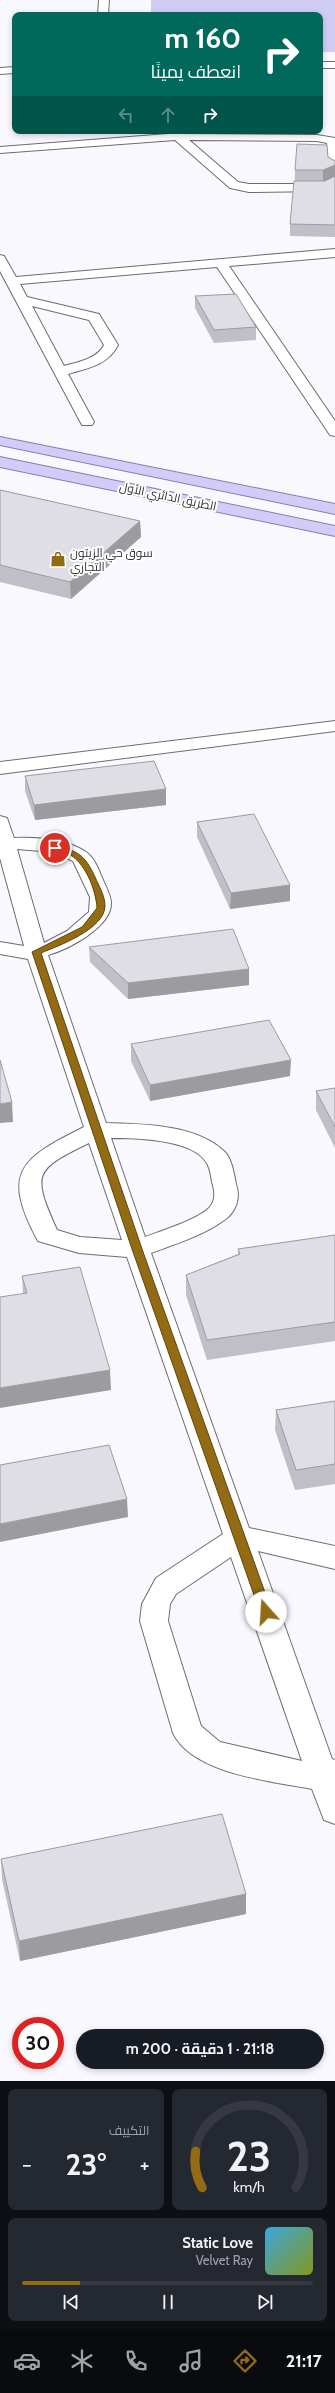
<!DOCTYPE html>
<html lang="ar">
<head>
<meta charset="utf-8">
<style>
	:root { --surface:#171b24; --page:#242831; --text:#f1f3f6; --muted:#9ea1a6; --line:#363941; --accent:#926b14 }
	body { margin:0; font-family:Cabin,Cairo,sans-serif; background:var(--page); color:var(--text); direction:rtl; height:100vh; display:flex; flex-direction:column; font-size:15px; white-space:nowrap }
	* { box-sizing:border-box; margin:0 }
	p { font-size:13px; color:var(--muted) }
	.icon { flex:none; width:22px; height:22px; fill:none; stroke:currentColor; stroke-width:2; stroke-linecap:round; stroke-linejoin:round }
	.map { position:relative; height:2081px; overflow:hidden; direction:ltr }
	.panel { display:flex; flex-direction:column; gap:8px; padding:8px; background:#0d0f14; flex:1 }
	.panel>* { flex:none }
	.hud { position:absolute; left:12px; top:12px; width:311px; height:122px; border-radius:8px; box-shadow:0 2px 6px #0003; direction:rtl; background:#00695c; color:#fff; overflow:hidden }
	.speed { position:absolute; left:12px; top:2017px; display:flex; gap:8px; font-size:20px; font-weight:700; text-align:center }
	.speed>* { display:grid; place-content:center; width:52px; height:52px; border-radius:50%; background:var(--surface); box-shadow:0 2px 6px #0003; line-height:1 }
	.speed .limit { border:6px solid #d22; background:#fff; color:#111 }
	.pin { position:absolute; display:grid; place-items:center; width:34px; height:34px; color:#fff; margin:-17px; border:2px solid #fff; border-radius:50%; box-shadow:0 1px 4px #0007 }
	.me { position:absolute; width:44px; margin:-22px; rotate:341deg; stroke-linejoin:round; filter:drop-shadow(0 0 3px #0008) }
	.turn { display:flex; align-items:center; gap:14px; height:84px; padding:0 16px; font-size:18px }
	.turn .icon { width:52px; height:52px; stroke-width:2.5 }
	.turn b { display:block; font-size:28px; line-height:34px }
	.lanes { display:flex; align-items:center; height:38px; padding:0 16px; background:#0003; justify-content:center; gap:20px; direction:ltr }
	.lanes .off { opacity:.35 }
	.big { font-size:30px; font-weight:700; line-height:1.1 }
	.panel .tile { flex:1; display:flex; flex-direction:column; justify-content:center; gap:6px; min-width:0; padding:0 14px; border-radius:8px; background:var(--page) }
	.panel .dial { align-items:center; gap:0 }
	.dial svg { height:104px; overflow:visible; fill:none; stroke:var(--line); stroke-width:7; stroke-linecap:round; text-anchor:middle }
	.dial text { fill:var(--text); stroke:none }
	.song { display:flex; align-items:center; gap:12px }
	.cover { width:48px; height:48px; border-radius:6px; background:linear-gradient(135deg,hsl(200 70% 55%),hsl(70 70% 35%)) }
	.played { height:4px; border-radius:2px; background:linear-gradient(90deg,var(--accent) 20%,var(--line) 20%) }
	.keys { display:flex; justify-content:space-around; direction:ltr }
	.heat { display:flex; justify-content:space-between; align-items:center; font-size:22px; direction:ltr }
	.panel .tiles { flex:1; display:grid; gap:8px; grid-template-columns:1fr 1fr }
	.tile:last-child { grid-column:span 2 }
	.trip { position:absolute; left:76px; top:2029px; width:248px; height:40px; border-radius:20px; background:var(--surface); box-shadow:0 2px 6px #0003; font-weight:700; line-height:40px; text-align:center; direction:rtl }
	.tabs { display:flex; height:64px; justify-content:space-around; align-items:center; background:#090b0e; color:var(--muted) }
	.tabs .icon { width:28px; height:28px }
	.tabs .active { color:var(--accent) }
	.tabs b { font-size:18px; color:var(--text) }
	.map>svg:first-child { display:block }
</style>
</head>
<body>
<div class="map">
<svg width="335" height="2081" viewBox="0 0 335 2081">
	<rect width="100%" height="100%" fill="#f9f8fe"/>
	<polygon fill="#d2cdf5" points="151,0 335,0 335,52 320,52 320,15 151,15"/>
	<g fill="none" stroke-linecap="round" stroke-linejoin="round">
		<defs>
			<g id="street">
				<polygon points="99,0 109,0 108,15 98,15"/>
				<rect x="320" y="62" width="15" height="6"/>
				<polygon points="15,67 15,73 0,74 0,68"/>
				<polygon points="167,131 178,131 181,134 317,135 335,138 335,172 329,169 327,143 317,141 189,140 238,182 249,184 327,184 329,187 323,191 249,192 230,188 175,140 0,153 0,147 168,134"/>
				<path d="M 335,249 L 335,257 L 229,266 L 335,421 L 335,436 L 330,435 L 217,267 L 20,284 L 27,297 L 99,314 L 118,345 C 108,365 88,368 68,374 L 94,422 L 92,425 L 82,425 L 0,271 L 0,255 L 4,256 L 16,277 ZM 32,306 L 89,320 L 104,345 C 97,359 78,362 64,366 Z"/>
				<polygon points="335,721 335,731 0,774 0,762"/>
				<path d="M 0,816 L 7,818 L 14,838 C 36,837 67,839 86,852 C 95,858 99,871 103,880 C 106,887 111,896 111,903 C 112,927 67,950 48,955 L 106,1123 C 143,1124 196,1124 225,1152 C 232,1160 234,1174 236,1184 C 241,1198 236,1213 223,1221 C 202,1236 175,1244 151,1253 L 249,1528 L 335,1546 L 335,1569 L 258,1551 L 332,1759 L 335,1760 L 335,1824 L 324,1820 L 312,1789 C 271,1781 193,1774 173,1733 L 140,1621 L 142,1604 L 156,1578 L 223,1534 L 127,1257 L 79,1253 L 38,1241 C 0,1171 22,1158 84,1127 L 28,959 L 0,954 L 0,942 L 24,946 L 0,858 ZM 17,849 L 53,852 L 73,861 L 90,897 L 89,912 L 67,931 L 44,943 ZM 111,1138 C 135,1138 192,1139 206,1162 C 210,1167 211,1176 212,1182 C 215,1192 216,1200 209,1208 C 197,1220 161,1231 145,1237 ZM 89,1143 L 122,1240 L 80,1237 L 57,1230 C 32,1174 33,1170 89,1143 ZM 231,1557 L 302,1761 L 220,1742 L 201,1726 L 168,1621 L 170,1604 L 176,1594 Z"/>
			</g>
			<g id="primary">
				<polygon points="0,437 335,504 335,514 0,445"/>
				<polygon points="0,457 335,526 335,536 0,467"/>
			</g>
		</defs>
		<use href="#street" stroke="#6d6c72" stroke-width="2"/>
		<use href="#primary" stroke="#877eb1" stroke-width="2"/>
		<use href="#street" fill="#fff" fill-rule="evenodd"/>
		<use href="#primary" fill="#d3cbf8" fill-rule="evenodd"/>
	</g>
	<g fill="#c0bfc5">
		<polygon points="328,157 335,161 335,237 290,236 290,224 295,181 295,170"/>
		<polygon points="195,296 256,327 256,340 214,343 195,308"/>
		<polygon points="0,490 140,521 141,537 71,599 0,582"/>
		<polygon points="25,776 166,789 166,805 35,820 25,791"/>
		<polygon points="197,822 290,885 290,901 230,909 197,837"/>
		<polygon points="89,947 249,985 128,999 90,962"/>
		<polygon points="131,1044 290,1076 150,1101 131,1061"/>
		<polygon points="335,1088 335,1148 316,1110 316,1091"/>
		<polygon points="335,1235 335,1341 207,1360 186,1295 186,1275 238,1254 238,1249"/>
		<polygon points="22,1276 111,1390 23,1294"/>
		<polygon points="335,1401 335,1484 295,1490 275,1430 276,1410"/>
		<polygon points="1,1859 246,1894 246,1914 20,1961 2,1879"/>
	</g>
	<g fill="#9c9ba0">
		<polygon points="335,165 335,177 323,182 323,170"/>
		<polygon points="140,521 141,537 71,599 70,582"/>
		<polygon points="166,789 166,805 35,820 34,805"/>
		<polygon points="290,885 290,901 230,909 231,893"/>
		<polygon points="249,969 249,985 128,999 128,983"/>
		<polygon points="291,1060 290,1076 150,1101 150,1085"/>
		<polygon points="12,1102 13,1122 0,1123 0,1104"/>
		<polygon points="110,1370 111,1390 0,1408 0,1388"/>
		<polygon points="127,1499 128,1517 0,1542 0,1524"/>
		<polygon points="246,1894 246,1914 20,1961 19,1941"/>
	</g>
	<g fill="#dfdee5" stroke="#9c9ba0">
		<polygon points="297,144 327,145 328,157 335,161 335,165 323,170 295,170"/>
		<polygon points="335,176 335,225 290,224 294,181 325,181"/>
		<polygon points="236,294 256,327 214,330 195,296"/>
		<polygon points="0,490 140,521 70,582 0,565"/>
		<polygon points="154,761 166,789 34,805 25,776"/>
		<polygon points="254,814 290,885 231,893 197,822"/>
		<polygon points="233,929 249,969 128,983 89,947"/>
		<polygon points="269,1020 291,1060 150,1085 131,1044"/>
		<polygon points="0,1060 12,1102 0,1104"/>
		<polygon points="335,1088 335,1127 316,1091"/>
		<polygon points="335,1235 335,1322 207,1340 186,1275 240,1254 238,1249"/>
		<polygon points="80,1267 110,1370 0,1388 0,1297 27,1293 22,1276"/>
		<polygon points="335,1401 335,1464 296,1470 276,1410"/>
		<polygon points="109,1445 127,1499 0,1524 0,1465"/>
		<polygon points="222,1814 246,1894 19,1941 1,1859"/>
	</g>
	<path fill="#926b14" stroke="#5f460d" d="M 55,845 C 78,851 85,855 95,877 C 99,886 105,896 105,906 C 105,929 58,946 41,953 L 142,1249 L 272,1612 L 266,1617 L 260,1612 L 132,1249 L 32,952 L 82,927 L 97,908 C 96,890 85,861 67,853 C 63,851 57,851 52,849 L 51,848 Z"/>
	<defs>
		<symbol id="shop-bare" viewBox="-9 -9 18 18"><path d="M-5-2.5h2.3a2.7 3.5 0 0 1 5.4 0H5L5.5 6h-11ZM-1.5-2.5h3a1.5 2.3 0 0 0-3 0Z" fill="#926b14" stroke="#fff" stroke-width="2.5" paint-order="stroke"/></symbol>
	</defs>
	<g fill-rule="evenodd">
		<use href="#shop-bare" x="47" y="548" width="22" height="22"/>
	</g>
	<g text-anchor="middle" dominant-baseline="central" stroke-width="4" stroke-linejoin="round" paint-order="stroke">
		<g font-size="12" fill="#323134" stroke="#fff">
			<text transform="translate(168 496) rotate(12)">الطريق الدائري الأول</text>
		</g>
		<g font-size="12" fill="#323134" stroke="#fff" text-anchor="start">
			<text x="70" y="552">سوق حي الزيتون<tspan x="70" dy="14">التجاري</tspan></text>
		</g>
	</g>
</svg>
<div class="speed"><div class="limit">30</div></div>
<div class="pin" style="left:55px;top:848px;background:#d93025"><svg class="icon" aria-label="arrive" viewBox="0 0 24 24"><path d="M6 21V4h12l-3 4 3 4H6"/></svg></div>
<svg class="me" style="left:266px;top:1612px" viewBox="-20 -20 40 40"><circle r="19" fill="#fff"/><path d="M0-13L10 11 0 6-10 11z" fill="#926b14"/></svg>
<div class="trip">21:18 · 1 دقيقة · 200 m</div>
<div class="hud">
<div class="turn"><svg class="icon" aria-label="right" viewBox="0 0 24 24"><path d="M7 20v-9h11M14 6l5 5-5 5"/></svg><div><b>160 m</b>انعطف يمينًا</div></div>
<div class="lanes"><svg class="icon off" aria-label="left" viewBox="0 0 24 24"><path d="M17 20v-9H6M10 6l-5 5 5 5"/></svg><svg class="icon off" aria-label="ahead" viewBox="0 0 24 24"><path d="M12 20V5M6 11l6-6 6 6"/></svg><svg class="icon" aria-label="right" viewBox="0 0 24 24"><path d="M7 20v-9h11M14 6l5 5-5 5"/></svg></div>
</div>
</div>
<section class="panel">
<div class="tiles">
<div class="tile dial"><svg viewBox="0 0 100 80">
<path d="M14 69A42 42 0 1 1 86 69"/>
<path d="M14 69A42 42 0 0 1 9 41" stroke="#926b14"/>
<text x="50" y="56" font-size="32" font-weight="700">23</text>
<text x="50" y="72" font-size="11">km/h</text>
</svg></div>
<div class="tile"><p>التكييف</p>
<div class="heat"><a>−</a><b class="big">23°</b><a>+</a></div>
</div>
<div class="tile">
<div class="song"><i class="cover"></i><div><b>Static Love</b><p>Velvet Ray</p></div></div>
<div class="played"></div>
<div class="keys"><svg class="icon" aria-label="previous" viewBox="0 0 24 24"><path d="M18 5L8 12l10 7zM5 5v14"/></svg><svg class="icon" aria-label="pause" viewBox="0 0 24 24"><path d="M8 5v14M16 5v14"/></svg><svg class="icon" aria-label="next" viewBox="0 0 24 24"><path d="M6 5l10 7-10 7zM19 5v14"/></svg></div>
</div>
</div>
</section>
<nav class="tabs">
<b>21:17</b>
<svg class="icon active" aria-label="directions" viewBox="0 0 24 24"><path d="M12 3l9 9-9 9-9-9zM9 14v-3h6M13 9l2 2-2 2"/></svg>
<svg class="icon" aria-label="music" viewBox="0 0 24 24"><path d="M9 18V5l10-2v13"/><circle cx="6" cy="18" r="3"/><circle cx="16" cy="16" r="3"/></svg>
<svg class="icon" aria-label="phone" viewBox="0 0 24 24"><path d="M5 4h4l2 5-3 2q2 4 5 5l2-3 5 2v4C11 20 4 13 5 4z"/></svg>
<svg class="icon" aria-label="climate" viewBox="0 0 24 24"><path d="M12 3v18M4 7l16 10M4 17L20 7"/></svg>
<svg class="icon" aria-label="car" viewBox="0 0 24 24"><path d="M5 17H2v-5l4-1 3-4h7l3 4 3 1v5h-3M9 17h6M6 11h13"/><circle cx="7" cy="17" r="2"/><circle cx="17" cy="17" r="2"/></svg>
</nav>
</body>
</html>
